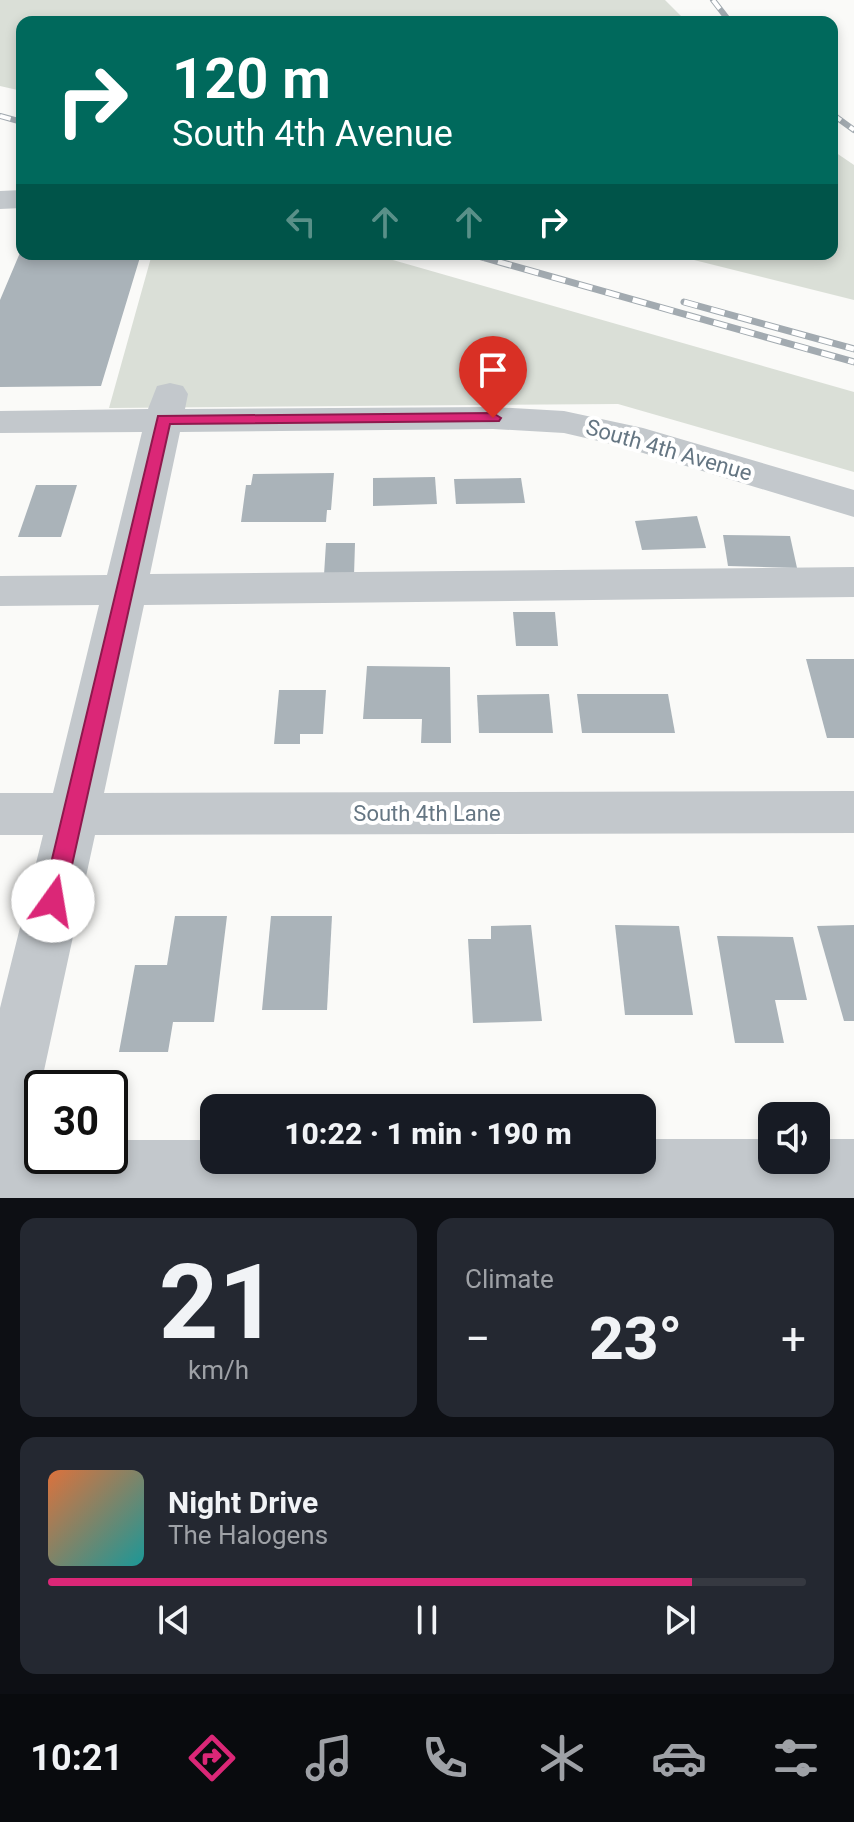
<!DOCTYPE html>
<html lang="en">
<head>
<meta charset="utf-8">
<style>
	:root { --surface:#171b24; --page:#242831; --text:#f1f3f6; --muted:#9ea1a6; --line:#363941; --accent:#db2777 }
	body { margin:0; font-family:Roboto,sans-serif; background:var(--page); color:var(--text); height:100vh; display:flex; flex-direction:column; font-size:30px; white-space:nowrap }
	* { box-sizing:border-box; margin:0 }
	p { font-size:26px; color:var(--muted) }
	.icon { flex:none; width:44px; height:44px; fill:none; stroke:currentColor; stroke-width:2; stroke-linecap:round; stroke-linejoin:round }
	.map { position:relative; height:1198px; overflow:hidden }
	.drawer { display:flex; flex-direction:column; gap:20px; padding:20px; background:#0d0f14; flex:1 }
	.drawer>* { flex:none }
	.top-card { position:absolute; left:16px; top:16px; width:822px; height:244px; border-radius:16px; box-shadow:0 4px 12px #0003; background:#00695c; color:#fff; overflow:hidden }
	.tools { position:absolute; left:758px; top:1102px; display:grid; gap:16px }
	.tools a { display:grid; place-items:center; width:72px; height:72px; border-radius:16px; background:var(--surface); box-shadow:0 4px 12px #0003; font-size:40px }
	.speed { position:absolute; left:24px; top:1070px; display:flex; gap:16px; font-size:40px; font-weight:700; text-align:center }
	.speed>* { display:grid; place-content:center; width:104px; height:104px; border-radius:50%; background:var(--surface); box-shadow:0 4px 12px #0003; line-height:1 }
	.speed .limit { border:4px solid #111; border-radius:12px; background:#fff; color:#111 }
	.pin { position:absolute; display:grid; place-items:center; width:68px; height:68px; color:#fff; margin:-82px -34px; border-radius:50% 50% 50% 0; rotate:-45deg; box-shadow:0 0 8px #0007 }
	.pin .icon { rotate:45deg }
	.me { position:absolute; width:88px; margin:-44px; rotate:13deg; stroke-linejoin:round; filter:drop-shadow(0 0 6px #0008) }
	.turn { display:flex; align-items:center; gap:28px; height:168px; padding:0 24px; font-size:36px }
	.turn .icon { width:104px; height:104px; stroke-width:2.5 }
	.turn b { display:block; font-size:56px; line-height:68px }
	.lanes { display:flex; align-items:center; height:76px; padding:0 24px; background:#0003; justify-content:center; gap:40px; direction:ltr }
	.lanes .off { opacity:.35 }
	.big { font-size:60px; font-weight:800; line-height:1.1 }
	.drawer .widget { flex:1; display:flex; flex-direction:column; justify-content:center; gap:12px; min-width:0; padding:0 28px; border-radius:16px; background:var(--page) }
	.drawer .dial { align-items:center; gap:0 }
	.dial b { font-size:104px; line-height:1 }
	.song { display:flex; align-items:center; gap:24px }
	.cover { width:96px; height:96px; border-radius:12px; background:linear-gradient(135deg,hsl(20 70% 55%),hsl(180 70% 35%)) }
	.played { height:8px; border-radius:4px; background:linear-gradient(90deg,var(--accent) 85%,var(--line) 85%) }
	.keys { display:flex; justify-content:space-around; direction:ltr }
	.heat { display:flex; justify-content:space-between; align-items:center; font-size:44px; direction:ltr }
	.drawer .tiles { flex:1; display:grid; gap:20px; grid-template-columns:1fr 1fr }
	.widget:last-child { grid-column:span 2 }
	.trip { position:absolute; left:200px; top:1094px; width:456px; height:80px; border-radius:16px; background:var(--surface); box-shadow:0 4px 12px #0003; font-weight:800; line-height:80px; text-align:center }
	.dock { display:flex; height:128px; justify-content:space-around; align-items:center; background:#090b0e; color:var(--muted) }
	.dock .icon { width:56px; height:56px }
	.dock .active { color:var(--accent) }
	.dock b { font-size:36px; color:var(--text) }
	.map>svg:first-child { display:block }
</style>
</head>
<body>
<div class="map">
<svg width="854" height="1198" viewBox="0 0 854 1198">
	<rect width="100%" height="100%" fill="#fafaf8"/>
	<g fill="#dadfd7">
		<polygon points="0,0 665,0 687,22 22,22 22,91 0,86"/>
		<polygon points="832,150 854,165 854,300 670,254 832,254"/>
		<polygon points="152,254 372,254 854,392 854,472 618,404 109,408"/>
	</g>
	<g fill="#aab3b9">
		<polygon points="22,248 22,254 141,254 101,386 0,387 0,300"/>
		<polygon points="334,473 331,510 327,510 326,522 241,522 246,485 251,485 253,474"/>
		<polygon points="435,477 437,504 373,506 373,478"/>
		<polygon points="521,478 525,503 456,504 454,479"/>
		<polygon points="36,485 77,485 61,537 18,537"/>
		<polygon points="697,516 706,548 642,550 635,521"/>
		<polygon points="723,535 790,536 797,568 728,566"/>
		<polygon points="326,543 355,543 354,575 324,575"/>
		<polygon points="513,612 555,612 558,646 516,646"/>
		<polygon points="806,659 854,659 854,738 827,738"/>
		<polygon points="367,666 450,667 451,743 421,743 422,719 363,719"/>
		<polygon points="279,690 326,690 323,734 300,734 300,744 274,744"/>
		<polygon points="549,694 553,733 479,733 477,695"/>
		<polygon points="577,694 668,694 675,733 582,733"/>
		<polygon points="175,916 227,916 214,1022 173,1022 168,1052 119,1052 135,965 167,965"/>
		<polygon points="271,916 332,916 327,1010 262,1010"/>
		<polygon points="531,925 542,1021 473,1023 468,939 491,939 491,926"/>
		<polygon points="615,925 679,926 693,1015 625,1015"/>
		<polygon points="854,925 854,1021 844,1021 817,926"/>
		<polygon points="717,936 793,937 807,1000 775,1000 784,1043 735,1043"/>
	</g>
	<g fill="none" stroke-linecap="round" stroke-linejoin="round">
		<g fill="#c3c8cc" fill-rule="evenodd">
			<polygon points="22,190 22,208 0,209 0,191"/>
			<polygon points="170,383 183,386 188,394 185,409 493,407 564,411 643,428 854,490 854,517 620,446 564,433 493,429 180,432 150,574 854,567 854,597 144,605 104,793 854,791 854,833 95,835 29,1140 42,1140 42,1156 110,1156 110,1140 214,1140 214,1160 642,1160 642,1139 772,1139 772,1160 816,1160 816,1139 854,1139 854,1198 0,1198 0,1008 43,835 0,835 0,793 53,793 99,605 0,606 0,576 107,575 142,432 0,433 0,411 148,409 157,386"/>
		</g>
		<defs>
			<g id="rail-far1">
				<polyline points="713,0 730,22"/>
				<polyline points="832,114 854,130"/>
				<polyline points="0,116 22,122"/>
			</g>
			<g id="rail">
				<polyline points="471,254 854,362"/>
				<polyline points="684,302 854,349"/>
			</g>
		</defs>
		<use href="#rail-far1" stroke="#a2aab0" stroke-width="6"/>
		<use href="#rail" stroke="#a2aab0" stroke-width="7"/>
		<use href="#rail-far1" stroke="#fff" stroke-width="4" stroke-dasharray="11" stroke-linecap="butt"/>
		<use href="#rail" stroke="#fff" stroke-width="5" stroke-dasharray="14" stroke-linecap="butt"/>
	</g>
	<polygon fill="#db2777" stroke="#8e194d" stroke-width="2" points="493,413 501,418 499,421 170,424 64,901 61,908 53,911 45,908 42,901 158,416"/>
	<g text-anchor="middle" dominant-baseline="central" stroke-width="8" stroke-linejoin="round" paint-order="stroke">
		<g font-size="22" fill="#657683" stroke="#fff">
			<text transform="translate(669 450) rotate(16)">South 4th Avenue</text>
			<text x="427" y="813">South 4th Lane</text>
		</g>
	</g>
</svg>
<div class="tools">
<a><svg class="icon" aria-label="sound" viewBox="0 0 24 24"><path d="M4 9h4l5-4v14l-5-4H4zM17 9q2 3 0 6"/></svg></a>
</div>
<div class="speed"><div class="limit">30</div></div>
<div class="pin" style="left:493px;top:418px;background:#d93025"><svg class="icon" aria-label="arrive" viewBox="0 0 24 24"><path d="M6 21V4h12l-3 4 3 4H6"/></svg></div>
<svg class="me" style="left:53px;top:901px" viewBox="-20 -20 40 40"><circle r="19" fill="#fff"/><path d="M0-13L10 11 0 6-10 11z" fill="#db2777"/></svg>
<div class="trip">10:22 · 1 min · 190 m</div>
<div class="top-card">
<div class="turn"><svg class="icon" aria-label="right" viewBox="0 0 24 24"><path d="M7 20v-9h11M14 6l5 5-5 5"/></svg><div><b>120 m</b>South 4th Avenue</div></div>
<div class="lanes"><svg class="icon off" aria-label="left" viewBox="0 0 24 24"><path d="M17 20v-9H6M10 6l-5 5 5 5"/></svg><svg class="icon off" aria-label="ahead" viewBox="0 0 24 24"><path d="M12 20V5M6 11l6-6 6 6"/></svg><svg class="icon off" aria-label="ahead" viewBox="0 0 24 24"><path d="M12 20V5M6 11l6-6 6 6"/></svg><svg class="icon" aria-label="right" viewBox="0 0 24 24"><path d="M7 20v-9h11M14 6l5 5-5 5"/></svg></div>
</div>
</div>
<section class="drawer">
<div class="tiles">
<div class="widget dial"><b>21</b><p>km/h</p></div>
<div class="widget"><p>Climate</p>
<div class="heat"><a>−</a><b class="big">23°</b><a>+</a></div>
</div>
<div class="widget">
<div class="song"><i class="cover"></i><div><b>Night Drive</b><p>The Halogens</p></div></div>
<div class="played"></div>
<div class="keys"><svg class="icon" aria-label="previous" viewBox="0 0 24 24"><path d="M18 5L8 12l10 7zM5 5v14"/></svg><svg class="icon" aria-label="pause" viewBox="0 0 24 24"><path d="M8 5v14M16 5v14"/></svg><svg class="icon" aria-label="next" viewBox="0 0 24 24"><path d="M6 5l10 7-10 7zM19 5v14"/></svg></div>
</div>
</div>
</section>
<nav class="dock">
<b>10:21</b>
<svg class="icon active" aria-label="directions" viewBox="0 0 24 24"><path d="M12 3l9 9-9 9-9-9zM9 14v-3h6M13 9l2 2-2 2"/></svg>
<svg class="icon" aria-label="music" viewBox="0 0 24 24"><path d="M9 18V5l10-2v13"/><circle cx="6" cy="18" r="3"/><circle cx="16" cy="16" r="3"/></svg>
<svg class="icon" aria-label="phone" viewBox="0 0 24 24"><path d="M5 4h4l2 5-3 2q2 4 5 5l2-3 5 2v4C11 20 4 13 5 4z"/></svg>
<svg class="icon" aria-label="climate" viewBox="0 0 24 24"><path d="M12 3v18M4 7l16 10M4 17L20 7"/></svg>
<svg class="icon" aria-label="car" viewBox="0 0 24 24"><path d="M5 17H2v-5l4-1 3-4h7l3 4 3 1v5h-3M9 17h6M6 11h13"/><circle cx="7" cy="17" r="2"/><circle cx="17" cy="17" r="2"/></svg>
<svg class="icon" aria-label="filters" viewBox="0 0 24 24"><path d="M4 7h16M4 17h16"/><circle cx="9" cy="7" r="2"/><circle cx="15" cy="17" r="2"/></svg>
</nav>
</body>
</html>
